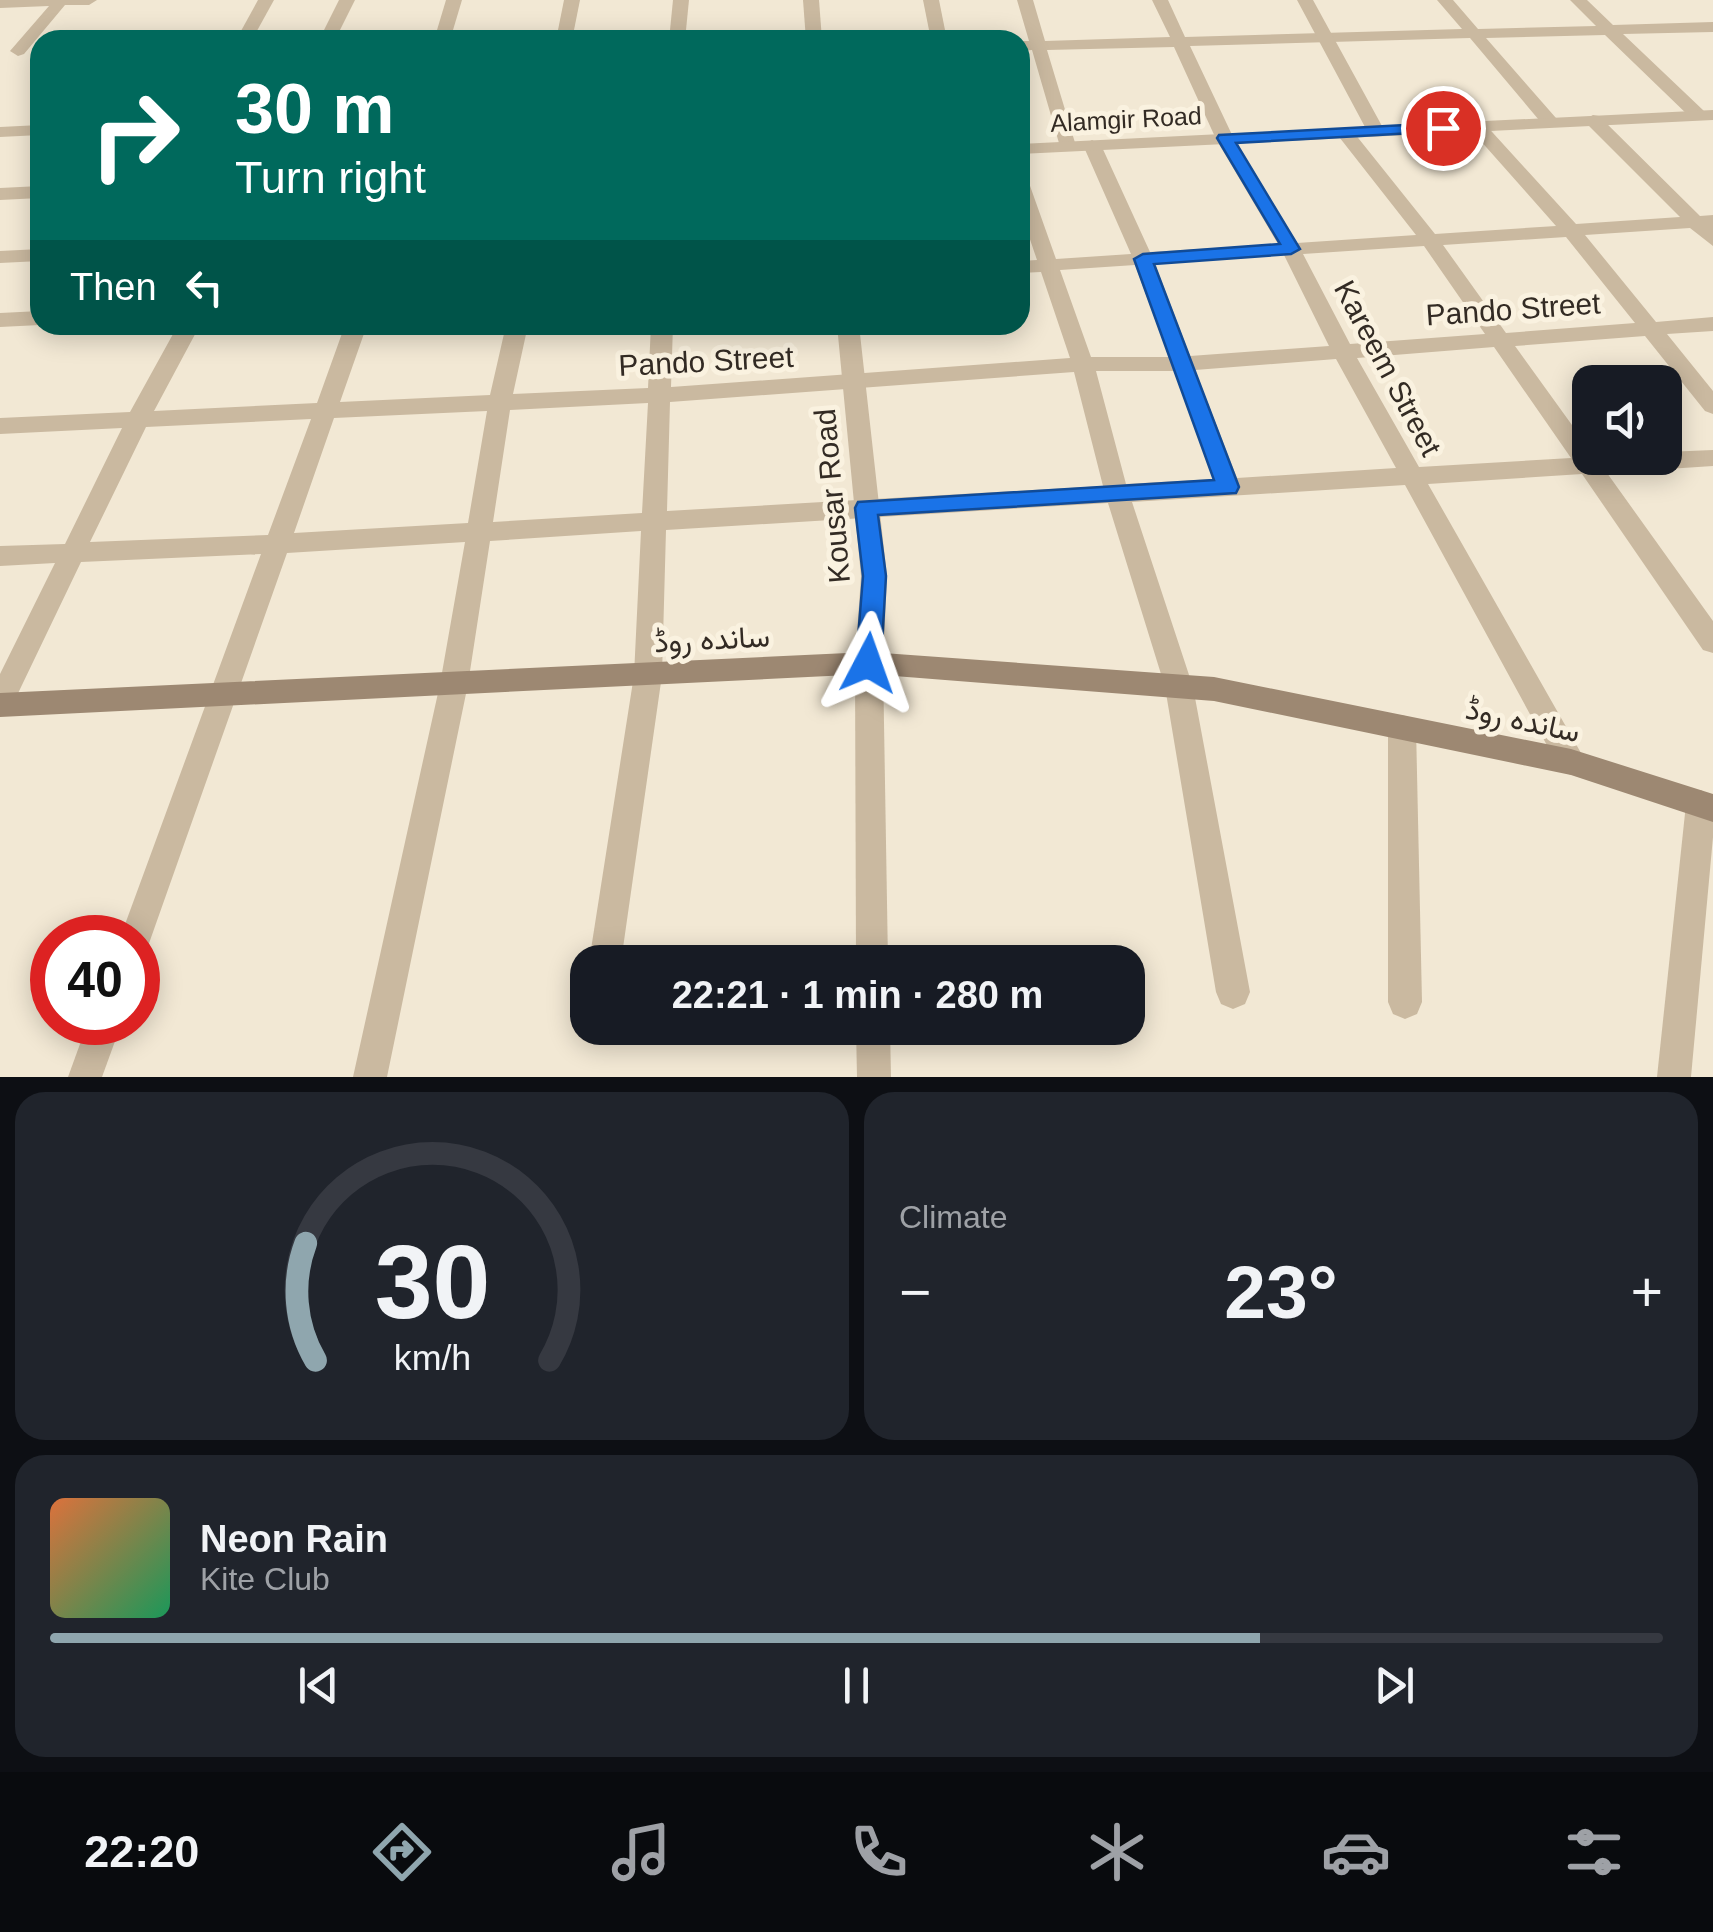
<!DOCTYPE html>
<html lang="en">
<head>
<meta charset="utf-8">
<style>
	:root { --surface:#171b24; --page:#20242c; --text:#f1f3f6; --muted:#9ea1a6; --line:#363941; --accent:#8fa6ae }
	body { margin:0; font-family:Helvetica,Vazirmatn,sans-serif; background:var(--page); color:var(--text); height:100vh; display:flex; flex-direction:column; font-size:38px; white-space:nowrap }
	* { box-sizing:border-box; margin:0 }
	p { font-size:32px; color:var(--muted) }
	.icon { flex:none; width:55px; height:55px; fill:none; stroke:currentColor; stroke-width:2; stroke-linecap:round; stroke-linejoin:round }
	.map { position:relative; height:1077px; overflow:hidden }
	.details { display:flex; flex-direction:column; gap:15px; padding:15px; background:#0d0f14; flex:1 }
	.details>* { flex:none }
	.top-card { position:absolute; left:30px; top:30px; width:1000px; height:305px; border-radius:30px; box-shadow:0 5px 25px #0003; background:#00695c; color:#fff; overflow:hidden }
	.controls { position:absolute; left:1572px; top:365px; display:grid; gap:20px }
	.controls a { display:grid; place-items:center; width:110px; height:110px; border-radius:20px; background:var(--surface); box-shadow:0 5px 25px #0003; font-size:50px }
	.speed { position:absolute; left:30px; top:915px; display:flex; gap:20px; font-size:50px; font-weight:700; text-align:center }
	.speed>* { display:grid; place-content:center; width:130px; height:130px; border-radius:50%; background:var(--surface); box-shadow:0 5px 25px #0003; line-height:1 }
	.speed .limit { border:15px solid #d22; background:#fff; color:#111 }
	.pin { position:absolute; display:grid; place-items:center; width:85px; height:85px; color:#fff; margin:-42px; border:5px solid #fff; border-radius:50%; box-shadow:0 2px 10px #0007 }
	.me { position:absolute; width:110px; margin:-55px; rotate:4deg; stroke-linejoin:round; filter:drop-shadow(0 0 8px #0008) }
	.turn { display:flex; align-items:center; gap:35px; height:210px; padding:0 40px; font-size:45px }
	.turn .icon { width:130px; height:130px; stroke-width:2.5 }
	.turn b { display:block; font-size:70px; line-height:85px }
	.then { display:flex; align-items:center; height:95px; padding:0 40px; background:#0003; gap:20px; font-size:38px }
	.big { font-size:75px; font-weight:700; line-height:1.1 }
	.details .tile { flex:1; display:flex; flex-direction:column; justify-content:center; gap:15px; min-width:0; padding:0 35px; border-radius:30px; background:var(--page) }
	.details .dial { align-items:center; gap:0 }
	.dial svg { height:260px; overflow:visible; fill:none; stroke:var(--line); stroke-width:7; stroke-linecap:round; text-anchor:middle }
	.dial text { fill:var(--text); stroke:none }
	.song { display:flex; align-items:center; gap:30px }
	.cover { width:120px; height:120px; border-radius:15px; background:linear-gradient(135deg,hsl(20 70% 55%),hsl(150 70% 35%)) }
	.played { height:10px; border-radius:5px; background:linear-gradient(90deg,var(--accent) 75%,var(--line) 75%) }
	.keys { display:flex; justify-content:space-around; direction:ltr }
	.heat { display:flex; justify-content:space-between; align-items:center; font-size:55px; direction:ltr }
	.details .tiles { flex:1; display:grid; gap:15px; grid-template-columns:1fr 1fr }
	.tile:last-child { grid-column:span 2 }
	.trip { position:absolute; left:570px; top:945px; width:575px; height:100px; border-radius:30px; background:var(--surface); box-shadow:0 5px 25px #0003; font-weight:700; line-height:100px; text-align:center }
	.tab-bar { display:flex; height:160px; justify-content:space-around; align-items:center; background:#090b0e; color:var(--muted) }
	.tab-bar .icon { width:70px; height:70px }
	.tab-bar .on { color:var(--accent) }
	.tab-bar b { font-size:45px; color:var(--text) }
	.map>svg:first-child { display:block }
</style>
</head>
<body>
<div class="map">
<svg width="1713" height="1077" viewBox="0 0 1713 1077">
	<rect width="100%" height="100%" fill="#f2e8d4"/>
	<g fill="none" stroke-linecap="round" stroke-linejoin="round">
		<g fill="#cab9a0" fill-rule="evenodd">
			<polygon points="0,0 97,0 89,5 65,5 24,54 18,56 10,51 49,6 0,8"/>
			<polygon points="258,0 274,0 252,40 236,40"/>
			<polygon points="339,0 355,0 335,40 319,40"/>
			<polygon points="446,0 462,0 450,40 434,40"/>
			<polygon points="564,0 580,0 572,40 556,40"/>
			<polygon points="673,0 689,0 685,40 669,40"/>
			<polygon points="923,0 939,0 947,40 931,40"/>
			<path d="M 1017,0 L 1033,0 L 1045,41 L 1170,37 L 1152,0 L 1168,0 L 1185,37 L 1462,29 L 1437,0 L 1453,0 L 1478,29 L 1596,26 L 1570,0 L 1587,0 L 1613,25 L 1713,22 L 1713,32 L 1623,34 L 1704,111 L 1704,119 L 1692,119 L 1605,35 L 1486,38 L 1556,118 L 1556,126 L 1544,126 L 1470,38 L 1190,46 L 1234,139 L 1297,243 L 1416,235 L 1336,133 L 1345,128 L 1351,129 L 1435,234 L 1556,226 L 1471,130 L 1471,122 L 1483,122 L 1576,224 L 1680,217 L 1587,124 L 1584,120 L 1593,115 L 1599,116 L 1700,216 L 1713,215 L 1713,246 L 1690,228 L 1585,235 L 1656,322 L 1713,317 L 1713,331 L 1667,334 L 1713,391 L 1713,414 L 1705,411 L 1645,336 L 1515,346 L 1590,450 L 1590,458 L 1665,458 L 1665,452 L 1713,450 L 1713,466 L 1607,473 L 1713,621 L 1713,653 L 1703,650 L 1582,474 L 1428,484 L 1581,753 L 1586,762 L 1581,771 L 1571,775 L 1561,771 L 1405,485 L 1132,502 L 1193,687 L 1250,992 L 1245,1004 L 1233,1009 L 1221,1004 L 1216,992 L 1165,687 L 1108,503 L 666,530 L 662,675 L 621,962 L 589,962 L 634,675 L 641,531 L 490,541 L 468,684 L 387,1077 L 353,1077 L 440,684 L 465,542 L 287,553 L 147,949 L 138,953 L 138,938 L 120,938 L 261,554 L 81,562 L 10,710 L 0,714 L 0,674 L 55,563 L 0,566 L 0,546 L 65,544 L 122,428 L 0,434 L 0,418 L 130,412 L 178,325 L 200,325 L 154,411 L 317,403 L 345,325 L 367,325 L 340,402 L 490,395 L 506,325 L 528,325 L 513,394 L 648,388 L 651,325 L 673,325 L 671,387 L 1070,358 L 1041,272 L 1020,273 L 1020,261 L 1037,260 L 1020,210 L 1020,177 L 1029,183 L 1056,259 L 1131,254 L 1083,145 L 1092,140 L 1101,145 L 1150,252 L 1278,244 L 1216,139 L 1174,47 L 1047,50 L 1076,146 L 1073,150 L 1061,150 L 1032,50 L 1020,51 L 1020,41 L 1029,41 ZM 1566,237 L 1635,323 L 1506,333 L 1443,245 ZM 1424,246 L 1485,334 L 1350,344 L 1303,254 ZM 1284,255 L 1329,346 L 1190,356 L 1155,264 ZM 1135,265 L 1169,357 L 1091,357 L 1060,270 ZM 1494,347 L 1571,458 L 1419,467 L 1357,358 ZM 1336,359 L 1396,468 L 1237,478 L 1195,370 ZM 1096,371 L 1174,371 L 1213,479 L 1126,484 ZM 1074,372 L 1103,486 L 667,511 L 670,402 ZM 648,403 L 642,513 L 493,522 L 510,410 ZM 487,411 L 468,523 L 294,533 L 334,418 ZM 311,419 L 268,535 L 90,542 L 146,427 Z"/>
			<polygon points="40,125 40,135 0,137 0,127"/>
			<polygon points="40,249 40,261 0,263 0,251"/>
			<polygon points="40,311 40,325 0,327 0,313"/>
			<polygon points="869,652 879,655 883,663 888,962 856,962 855,663 859,655"/>
			<polygon points="1402,715 1412,718 1416,727 1422,1002 1417,1014 1405,1019 1393,1014 1388,1002 1388,727 1392,718"/>
			<polygon points="1701,790 1713,798 1713,837 1691,1077 1657,1077 1686,804 1690,794"/>
			<polygon points="88,1022 122,1022 102,1077 68,1077"/>
			<polygon points="856,1028 890,1028 891,1077 857,1077"/>
		</g>
		<g fill="#cab9a0" fill-rule="evenodd">
			<polygon points="803,0 819,0 822,40 806,40"/>
			<polygon points="1297,0 1313,0 1382,126 1713,110 1713,120 1020,154 1020,144 1365,127"/>
			<polygon points="40,186 40,198 0,200 0,188"/>
			<polygon points="837,325 859,325 887,576 883,663 879,671 869,674 859,671 855,663 861,576"/>
		</g>
		<polygon fill="#9d8872" fill-rule="evenodd" points="869,652 1214,677 1571,749 1713,794 1713,822 1571,775 1214,701 869,674 0,717 0,693"/>
	</g>
	<polygon fill="#1a73e8" stroke="#114b97" stroke-width="2.5" points="1443,123 1449,124 1449,131 1236,143 1300,249 1291,254 1154,264 1239,487 1236,493 878,515 886,576 881,663 877,670 860,670 856,663 863,576 855,508 858,502 1214,480 1134,259 1143,254 1280,244 1217,138 1219,135"/>
	<g text-anchor="middle" dominant-baseline="central" stroke-width="10" stroke-linejoin="round" paint-order="stroke">
		<g font-size="25" fill="#332b24" stroke="#faf2e0">
			<text transform="translate(1126 119) rotate(-3)">Alamgir Road</text>
		</g>
		<g font-size="30" fill="#332b24" stroke="#faf2e0">
			<text transform="translate(1513 309) rotate(-4)">Pando Street</text>
			<text transform="translate(706 361) rotate(-3)">Pando Street</text>
			<text transform="translate(1388 368) rotate(62)">Kareem Street</text>
			<text transform="translate(832 496) rotate(-95)">Kousar Road</text>
			<text transform="translate(712 639) rotate(-3)">ساندہ روڈ</text>
			<text transform="translate(1523 720) rotate(12)">ساندہ روڈ</text>
		</g>
	</g>
</svg>
<div class="controls">
<a><svg class="icon" aria-label="sound" viewBox="0 0 24 24"><path d="M4 9h4l5-4v14l-5-4H4zM17 9q2 3 0 6"/></svg></a>
</div>
<div class="speed"><div class="limit">40</div></div>
<div class="pin" style="left:1443px;top:128px;background:#d93025"><svg class="icon" aria-label="arrive" viewBox="0 0 24 24"><path d="M6 21V4h12l-3 4 3 4H6"/></svg></div>
<svg class="me" style="left:868px;top:663px" viewBox="-20 -20 40 40"><path d="M0-17L14 15 0 8-14 15z" fill="#1a73e8" stroke="#fff" stroke-width="4"/></svg>
<div class="trip">22:21 · 1 min · 280 m</div>
<div class="top-card">
<div class="turn"><svg class="icon" aria-label="right" viewBox="0 0 24 24"><path d="M7 20v-9h11M14 6l5 5-5 5"/></svg><div><b>30 m</b>Turn right</div></div>
<div class="then">Then<svg class="icon" aria-label="left" viewBox="0 0 24 24"><path d="M17 20v-9H6M10 6l-5 5 5 5"/></svg></div>
</div>
</div>
<section class="details">
<div class="tiles">
<div class="tile dial"><svg viewBox="0 0 100 80">
<path d="M14 69A42 42 0 1 1 86 69"/>
<path d="M14 69A42 42 0 0 1 11 33" stroke="#8fa6ae"/>
<text x="50" y="56" font-size="32" font-weight="700">30</text>
<text x="50" y="72" font-size="11">km/h</text>
</svg></div>
<div class="tile"><p>Climate</p>
<div class="heat"><a>−</a><b class="big">23°</b><a>+</a></div>
</div>
<div class="tile">
<div class="song"><i class="cover"></i><div><b>Neon Rain</b><p>Kite Club</p></div></div>
<div class="played"></div>
<div class="keys"><svg class="icon" aria-label="previous" viewBox="0 0 24 24"><path d="M18 5L8 12l10 7zM5 5v14"/></svg><svg class="icon" aria-label="pause" viewBox="0 0 24 24"><path d="M8 5v14M16 5v14"/></svg><svg class="icon" aria-label="next" viewBox="0 0 24 24"><path d="M6 5l10 7-10 7zM19 5v14"/></svg></div>
</div>
</div>
</section>
<nav class="tab-bar">
<b>22:20</b>
<svg class="icon on" aria-label="directions" viewBox="0 0 24 24"><path d="M12 3l9 9-9 9-9-9zM9 14v-3h6M13 9l2 2-2 2"/></svg>
<svg class="icon" aria-label="music" viewBox="0 0 24 24"><path d="M9 18V5l10-2v13"/><circle cx="6" cy="18" r="3"/><circle cx="16" cy="16" r="3"/></svg>
<svg class="icon" aria-label="phone" viewBox="0 0 24 24"><path d="M5 4h4l2 5-3 2q2 4 5 5l2-3 5 2v4C11 20 4 13 5 4z"/></svg>
<svg class="icon" aria-label="climate" viewBox="0 0 24 24"><path d="M12 3v18M4 7l16 10M4 17L20 7"/></svg>
<svg class="icon" aria-label="car" viewBox="0 0 24 24"><path d="M5 17H2v-5l4-1 3-4h7l3 4 3 1v5h-3M9 17h6M6 11h13"/><circle cx="7" cy="17" r="2"/><circle cx="17" cy="17" r="2"/></svg>
<svg class="icon" aria-label="filters" viewBox="0 0 24 24"><path d="M4 7h16M4 17h16"/><circle cx="9" cy="7" r="2"/><circle cx="15" cy="17" r="2"/></svg>
</nav>
</body>
</html>
